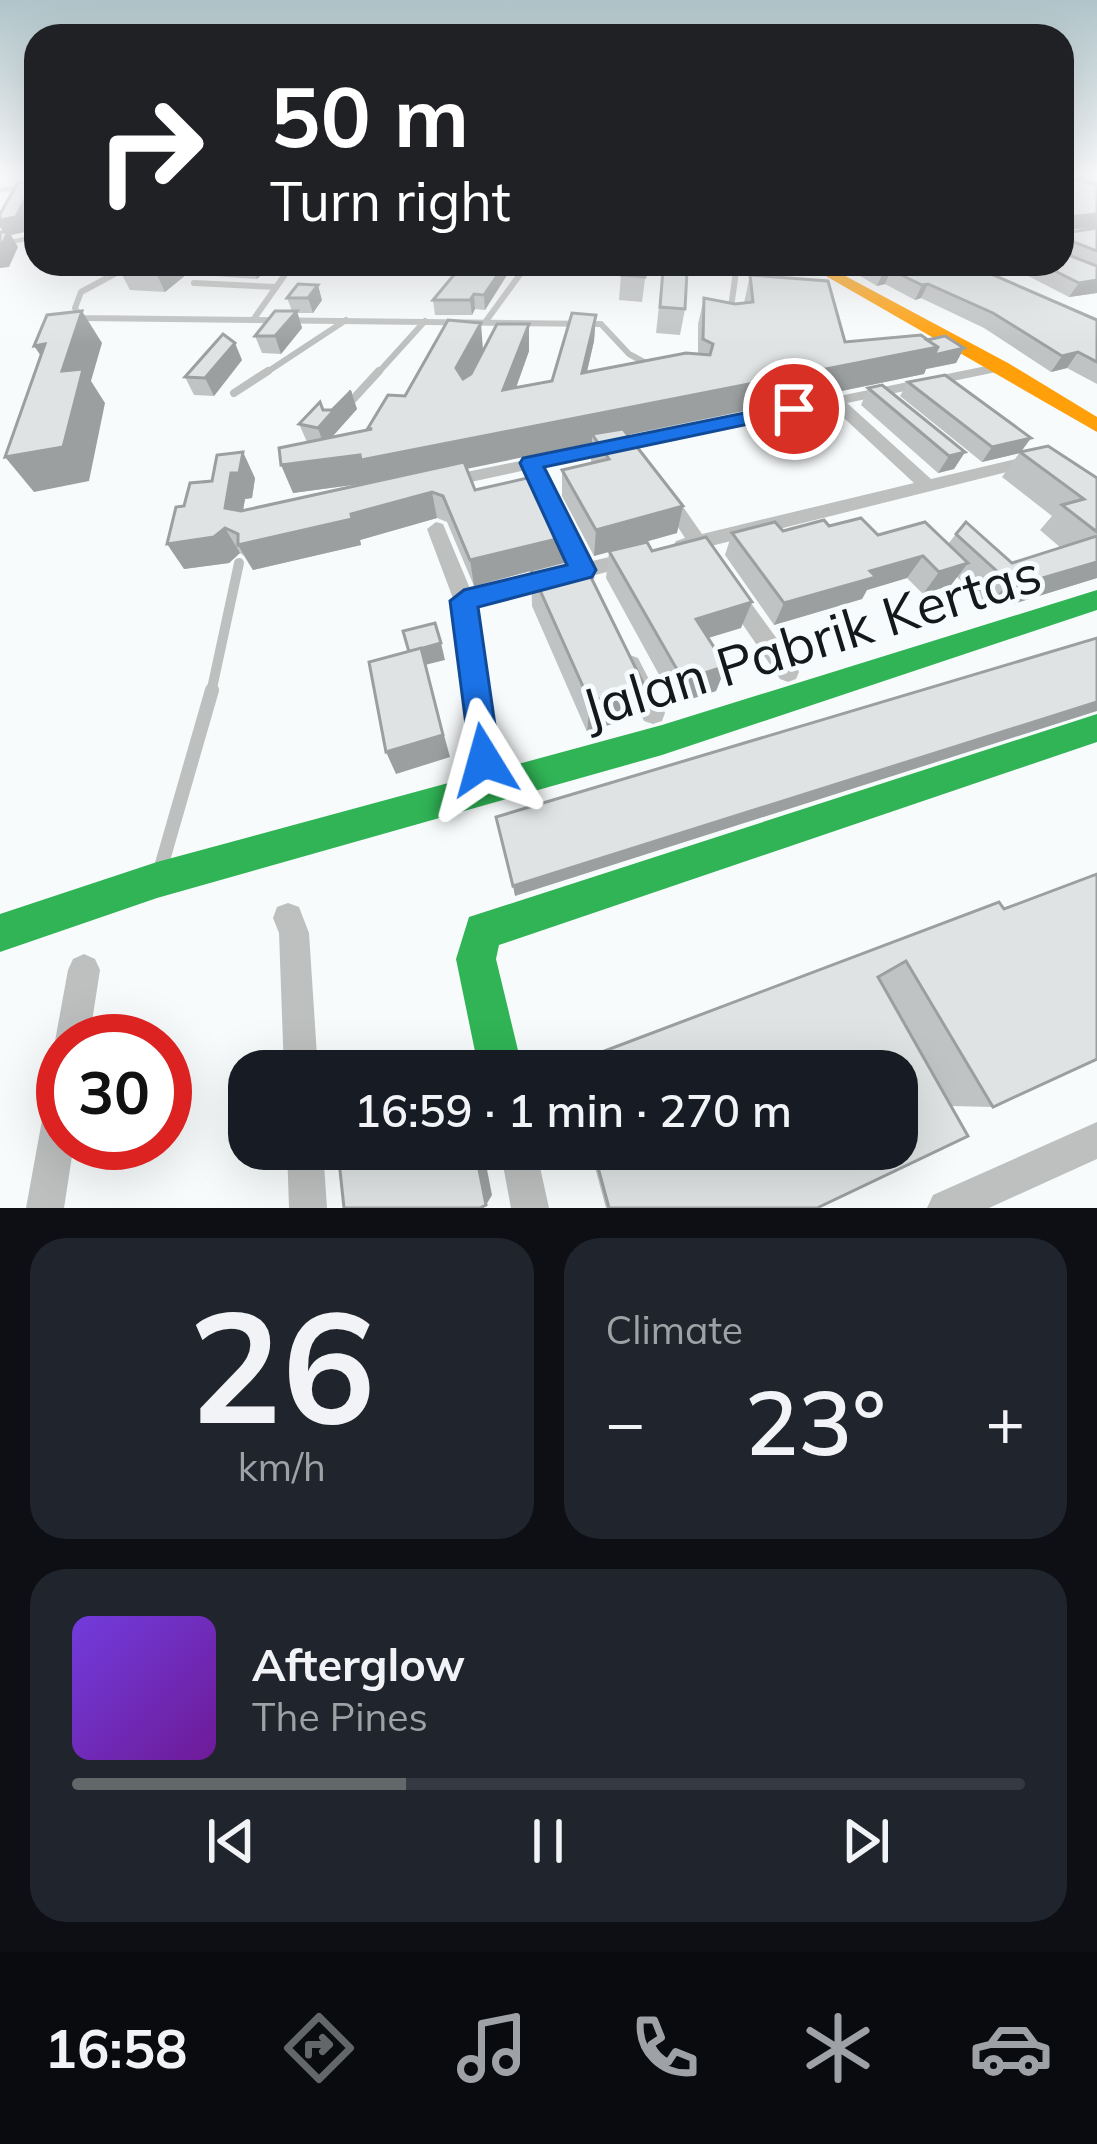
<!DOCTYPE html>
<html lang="en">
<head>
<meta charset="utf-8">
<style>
	:root { --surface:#171b24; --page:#20242c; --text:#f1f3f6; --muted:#9ea1a6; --line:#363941; --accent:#636769 }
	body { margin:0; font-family:Mulish,sans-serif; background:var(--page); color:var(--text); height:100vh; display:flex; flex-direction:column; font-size:45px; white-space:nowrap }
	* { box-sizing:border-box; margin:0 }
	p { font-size:39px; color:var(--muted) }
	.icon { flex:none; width:66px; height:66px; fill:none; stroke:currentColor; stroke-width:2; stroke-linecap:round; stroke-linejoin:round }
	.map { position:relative; height:1208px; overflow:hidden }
	.panel { display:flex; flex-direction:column; gap:30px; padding:30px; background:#0d0f14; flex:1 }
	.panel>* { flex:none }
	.guide { position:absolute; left:24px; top:24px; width:1050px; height:252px; border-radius:36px; box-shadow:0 12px 48px #0002; background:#202124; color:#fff; overflow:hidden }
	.speed { position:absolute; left:36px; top:1014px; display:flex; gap:24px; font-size:60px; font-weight:700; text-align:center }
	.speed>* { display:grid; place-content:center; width:156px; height:156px; border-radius:50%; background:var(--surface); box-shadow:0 12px 48px #0002; line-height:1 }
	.speed .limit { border:18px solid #d22; background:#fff; color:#111 }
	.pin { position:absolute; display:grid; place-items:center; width:102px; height:102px; color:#fff; margin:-51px; border:6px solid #fff; border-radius:50%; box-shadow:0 3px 12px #0007 }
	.me { position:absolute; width:132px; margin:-66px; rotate:352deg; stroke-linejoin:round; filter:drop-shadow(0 0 9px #0008) }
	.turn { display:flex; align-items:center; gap:42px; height:252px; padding:0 48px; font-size:54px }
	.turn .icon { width:156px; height:156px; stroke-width:2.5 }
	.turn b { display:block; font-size:84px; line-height:102px }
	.big { font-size:90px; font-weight:600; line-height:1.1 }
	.panel .tile { flex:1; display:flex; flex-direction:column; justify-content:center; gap:18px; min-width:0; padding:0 42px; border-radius:36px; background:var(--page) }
	.panel .dial { align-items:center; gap:0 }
	.dial b { font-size:156px; line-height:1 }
	.song { display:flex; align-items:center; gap:36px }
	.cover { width:144px; height:144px; border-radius:18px; background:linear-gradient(135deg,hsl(260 70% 55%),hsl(280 70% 35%)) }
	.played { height:12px; border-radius:6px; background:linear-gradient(90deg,var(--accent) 35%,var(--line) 35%) }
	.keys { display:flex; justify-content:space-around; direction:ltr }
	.heat { display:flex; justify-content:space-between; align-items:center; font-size:66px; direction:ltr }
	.panel .tiles { flex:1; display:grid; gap:30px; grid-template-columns:1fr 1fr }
	.tile:last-child { grid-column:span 2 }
	.trip { position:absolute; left:228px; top:1050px; width:690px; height:120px; border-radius:36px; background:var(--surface); box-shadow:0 12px 48px #0002; font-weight:600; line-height:120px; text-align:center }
	.tabs { display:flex; height:192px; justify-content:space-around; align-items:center; background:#090b0e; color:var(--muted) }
	.tabs .icon { width:84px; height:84px }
	.tabs .selected { color:var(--accent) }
	.tabs b { font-size:54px; color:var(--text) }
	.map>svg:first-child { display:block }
</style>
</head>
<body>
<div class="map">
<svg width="1097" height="1208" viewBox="0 0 1097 1208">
	<rect width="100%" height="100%" fill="#f8fbfc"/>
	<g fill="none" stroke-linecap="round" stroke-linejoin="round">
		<g stroke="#bec0c0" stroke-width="4.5">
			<polyline points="0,190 36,186"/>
			<polyline points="0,244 36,237"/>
		</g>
		<g stroke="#bec0c0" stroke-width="6">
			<polyline points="133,264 81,292 75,308 81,318 601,324 629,354 655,368"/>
			<polyline points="627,264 725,273 792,264"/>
			<polyline points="194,283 276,287"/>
			<polyline points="730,314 736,272"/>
			<polyline points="253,320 291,266"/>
			<polyline points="486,321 521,273 541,264"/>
			<polyline points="264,374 346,320"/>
			<polyline points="377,374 425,321"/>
		</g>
		<g stroke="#bec0c0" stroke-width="8">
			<polyline points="234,393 268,371"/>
			<polyline points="344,409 379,371"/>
		</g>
		<polyline stroke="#bec0c0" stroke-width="10" points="211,693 239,563"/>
		<polyline stroke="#bec0c0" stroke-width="14" points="161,867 212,690"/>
		<g fill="#bec0c0" fill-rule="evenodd">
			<polygon points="1001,363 1008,367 1006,370 847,403 931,479 1037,454 1043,455 1043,463 711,546 715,553 705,560 698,558 693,550 676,551 673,546 676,541 685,538 657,495 660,491 672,491 702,534 914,483 832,407 542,467 588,562 635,551 645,558 642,563 595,575 593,583 586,586 577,580 475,606 497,760 493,768 484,772 475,768 454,601 427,529 436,522 443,524 471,591 571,567 526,470 443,488 437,486 437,478"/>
			<polygon points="733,586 740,588 796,665 799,672 796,679 788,682 780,679 726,600 723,594"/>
			<polygon points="630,655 638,658 662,705 665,713 662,721 653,724 644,721 619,665 622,658"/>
			<polygon points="288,903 299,907 309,933 318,1071 284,1071 279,933 273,918 277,907"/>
			<polygon points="84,954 95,959 100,970 89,1041 63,1041 63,1054 55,1041 68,970 73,959"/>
			<polygon points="63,1081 63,1143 74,1143 64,1208 26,1208 46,1098 51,1086"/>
			<polygon points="1097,1122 1097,1159 989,1208 927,1208 933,1195"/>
			<polygon points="287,1149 323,1149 327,1208 289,1208"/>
			<polygon points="500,1149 536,1149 549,1208 511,1208"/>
		</g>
		<g fill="#30b455" fill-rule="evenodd">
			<polygon points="1097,590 1097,610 662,755 157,898 0,952 0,914 157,862 662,725"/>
			<polygon points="1097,714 1097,742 499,945 496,959 523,1071 479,1071 456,959 469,917"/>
		</g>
		<polygon fill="#ff9f0a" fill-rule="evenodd" points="805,264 823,264 1008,363 1097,417 1097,432"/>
	</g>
	<g fill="#c0c3c4">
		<polygon points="1062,175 1097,175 1097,227 1069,230 1071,232 1097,228 1097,293 1069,297 1005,264 1062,264"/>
		<polygon points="130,264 273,264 257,279 187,274 165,292 130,290 120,271"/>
		<polygon points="463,264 514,264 485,310 475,309 472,315 435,315 433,300"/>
		<polygon points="647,264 642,302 619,300 621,275"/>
		<polygon points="840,264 968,264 1097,320 1097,384 1067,368 1051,372 984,328 921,298 915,300 885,284 877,286"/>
		<polygon points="663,270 685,309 680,335 656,333"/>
		<polygon points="750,275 845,342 927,340 964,348 956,363 926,369 924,374 628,435 677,533 631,546 652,551 741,628 708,638 726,666 716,691 675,704 606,578 609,552 594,556 562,496 562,470 592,463 591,461 592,443 466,468 475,490 565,537 564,562 644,685 637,716 587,732 532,606 531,571 474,586 447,522 437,518 360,540 361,545 253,570 244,556 240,553 229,563 184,569 184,506 255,478 252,498 245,499 243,510 367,483 293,493 307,442 299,424 323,410 332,410 351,391 357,409 332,437 369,430 405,396 483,350 470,375 529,324 529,351 516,388 552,381 596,315 594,341 587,372 698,354 698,324 704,298 735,304 744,303"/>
		<polygon points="298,284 322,300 313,313 297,313 302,328 281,354 262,353 255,336 292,311 287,298"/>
		<polygon points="242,360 214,396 194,395 185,377"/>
		<polygon points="908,382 1031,438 1020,453 982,462 900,396"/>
		<polygon points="868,388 965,452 954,469 938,473 861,405"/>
		<polygon points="1020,452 1097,478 1097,578 1013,604 1008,599 988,606 957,577 951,585 923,594 907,578 867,590 862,599 774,625 725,555 732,533 783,531 829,526 878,535 948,544 956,534 1012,563 1061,548 1040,530 1052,516 1002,477"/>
		<polygon points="1097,874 1097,1059 993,1107 951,1106 968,1136 817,1208 606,1208 590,1149 897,1149 897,1071 569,1071 568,1067 570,1064 999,902 1004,909"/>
	</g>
	<g fill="#9c9fa0">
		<polygon points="31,187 36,195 36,208 25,232 11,235 18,247 9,267 0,268 0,249 6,236 0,227 0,220"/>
		<polygon points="1097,214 1097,227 1062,230 1069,217"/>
		<polygon points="168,264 183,264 187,274 165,292 156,273"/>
		<polygon points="252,264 273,264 257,279"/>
		<polygon points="505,264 514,264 485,310 484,295"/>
		<polygon points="891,270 885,284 877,286 883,272"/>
		<polygon points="1097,280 1097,293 1069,297 1079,283"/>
		<polygon points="928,284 921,298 915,300 922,285"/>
		<polygon points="318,285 322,300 313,313 308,298"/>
		<polygon points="474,294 475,309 472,315 470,300"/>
		<polygon points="82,311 102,343 91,381 105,403 89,481 34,492 5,457 57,379 34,346"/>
		<polygon points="297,311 302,328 281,354 275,336"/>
		<polygon points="596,315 594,341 580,401 582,373"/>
		<polygon points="481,323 483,350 459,395 456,368"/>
		<polygon points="529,324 529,351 505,418 503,390"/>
		<polygon points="235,343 242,360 214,396 205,378"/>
		<polygon points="938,347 964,348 956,363 926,369 924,374 597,441 592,434 592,443 369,489 367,483 293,493 281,465"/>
		<polygon points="1078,352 1067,368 1051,372 1062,356"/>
		<polygon points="351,391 357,409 324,446 318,428"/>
		<polygon points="1031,438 1020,453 982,462 992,447"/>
		<polygon points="243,452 255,478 252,498 245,499 239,534 225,508 231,473"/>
		<polygon points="965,452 954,469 938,473 949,456"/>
		<polygon points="432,492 437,518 360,540 361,545 253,570 238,545"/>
		<polygon points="683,506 677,533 594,556 596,530"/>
		<polygon points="225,528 240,553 229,563 184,569 167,544"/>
		<polygon points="565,537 564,562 474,586 470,560"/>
		<polygon points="923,556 907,578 867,590 862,599 774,625 784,603 870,571"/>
		<polygon points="1097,562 1097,578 1013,604 1036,580"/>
		<polygon points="968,563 951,585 923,594 939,572"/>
		<polygon points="1030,575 1008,599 988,606 1009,582"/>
		<polygon points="752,602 741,628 688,644 696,619"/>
		<polygon points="441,643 445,660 425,665 450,757 396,774 386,752 409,652"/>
		<polygon points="726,666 716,691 675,704 683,680"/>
		<polygon points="644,685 637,716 587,732 590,702"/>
		<polygon points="1097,702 1097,711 515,896 513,886"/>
		<polygon points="475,1149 483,1149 492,1195 486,1205"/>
	</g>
	<g fill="#dfe3e4" stroke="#9c9fa0" stroke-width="3">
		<polygon points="1062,175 1097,185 1097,214 1069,217 1066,227 1071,232 1097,228 1097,251 1069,240 1066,254 1097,266 1097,280 1079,283 1041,264 1062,264"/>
		<polygon points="19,181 31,187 16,217 0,220 0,214"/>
		<polygon points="0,232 8,232 0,249"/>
		<polygon points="130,264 168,264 156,273 120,271"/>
		<polygon points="463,264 505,264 484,295 474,294 470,300 433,300"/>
		<polygon points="623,264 647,264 645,277 621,275"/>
		<polygon points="869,264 968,264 1097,320 1097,362 1078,352 1062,356 993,313 928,284 922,285 891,270 883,272"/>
		<polygon points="663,270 687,271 685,309 660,307"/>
		<polygon points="750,275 828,281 845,342 921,335 938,347 361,460 360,455 281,465 279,448 372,429 368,428 388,395 405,396 448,320 481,323 456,368 463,379 471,374 497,324 529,324 503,390 552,381 572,313 596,315 582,373 686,353 710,355 713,344 703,339 704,298 735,304 753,302"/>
		<polygon points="298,284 318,285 308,298 287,298"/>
		<polygon points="82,311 62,371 83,369 63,447 5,457 45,344 34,346 47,315"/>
		<polygon points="275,311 297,311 275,336 255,336"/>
		<polygon points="223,334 235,343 205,378 185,377"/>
		<polygon points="945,336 964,348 934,355 938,347 927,340"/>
		<polygon points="945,375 1031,438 992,447 908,382"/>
		<polygon points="882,385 965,452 949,456 868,388"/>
		<polygon points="351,391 318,428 299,424 320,402 323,410 332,410"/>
		<polygon points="623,429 683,506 596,530 562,470 609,459 592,434"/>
		<polygon points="1048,446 1097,478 1097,532 1062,505 1084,499 1020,452"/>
		<polygon points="243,452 239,473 231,473 225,508 241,511 464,462 475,490 536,476 565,537 470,560 443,496 432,492 351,514 352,519 238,545 238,534 225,528 214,537 167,544 176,507 184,506 190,483 212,481 217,455"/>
		<polygon points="861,518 878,535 925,522 968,563 939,572 923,556 870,571 876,577 784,603 732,533 775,522 783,531 824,520 829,526"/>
		<polygon points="966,522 1012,563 1097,536 1097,562 1036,580 1030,575 1009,582 956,534"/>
		<polygon points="706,537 752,602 696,619 726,666 683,680 609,551 647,542 652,551"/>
		<polygon points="581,557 644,685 590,702 531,570"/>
		<polygon points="435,623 441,643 409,652 403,631"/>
		<polygon points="1097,638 1097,702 513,886 496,817"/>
		<polygon points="421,648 443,735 386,752 369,662"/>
		<polygon points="1097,874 1097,1059 993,1107 906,961 878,977 968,1136 817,1208 609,1208 593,1149 897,1149 897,1071 572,1071 570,1064 999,902 1004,909"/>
		<polygon points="368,1149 475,1149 486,1205 480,1208 344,1208 339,1161"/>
	</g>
	<linearGradient id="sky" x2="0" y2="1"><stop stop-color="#b0c4c9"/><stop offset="0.51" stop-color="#fcfdfe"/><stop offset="1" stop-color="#fcfdfe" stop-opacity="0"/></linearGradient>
	<rect width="1097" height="344" fill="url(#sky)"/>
	<polygon fill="#1a73e8" stroke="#114b97" stroke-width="3" points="794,403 804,409 801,413 544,467 596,570 592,577 478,607 500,760 495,771 484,775 472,771 450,601 464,590 567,565 520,463 523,458"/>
	<g text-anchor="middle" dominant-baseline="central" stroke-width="10" stroke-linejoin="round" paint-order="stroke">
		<g font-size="54" fill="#13181a" stroke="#f6fcfe">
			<text transform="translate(811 640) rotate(-17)">Jalan Pabrik Kertas</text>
		</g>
	</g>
</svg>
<div class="speed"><div class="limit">30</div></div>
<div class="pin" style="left:794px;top:409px;background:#d93025"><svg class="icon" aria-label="arrive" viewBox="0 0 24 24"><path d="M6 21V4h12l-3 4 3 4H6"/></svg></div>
<svg class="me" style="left:484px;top:760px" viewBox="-20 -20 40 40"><path d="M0-17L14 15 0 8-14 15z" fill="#1a73e8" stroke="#fff" stroke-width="4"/></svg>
<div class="trip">16:59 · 1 min · 270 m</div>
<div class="guide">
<div class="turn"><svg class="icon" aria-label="right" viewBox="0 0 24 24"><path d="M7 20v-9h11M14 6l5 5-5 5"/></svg><div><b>50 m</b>Turn right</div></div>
</div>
</div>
<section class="panel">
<div class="tiles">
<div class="tile dial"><b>26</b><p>km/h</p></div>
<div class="tile"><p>Climate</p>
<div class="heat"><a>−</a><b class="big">23°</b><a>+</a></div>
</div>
<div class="tile">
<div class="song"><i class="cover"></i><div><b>Afterglow</b><p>The Pines</p></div></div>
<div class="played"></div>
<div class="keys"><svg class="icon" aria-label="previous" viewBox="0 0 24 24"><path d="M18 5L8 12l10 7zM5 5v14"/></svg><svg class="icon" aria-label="pause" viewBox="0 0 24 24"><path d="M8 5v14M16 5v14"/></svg><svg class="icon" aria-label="next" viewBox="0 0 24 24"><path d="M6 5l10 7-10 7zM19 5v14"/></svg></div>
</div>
</div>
</section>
<nav class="tabs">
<b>16:58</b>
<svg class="icon selected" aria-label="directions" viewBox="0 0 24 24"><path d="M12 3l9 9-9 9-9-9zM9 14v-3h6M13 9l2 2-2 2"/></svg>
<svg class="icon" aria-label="music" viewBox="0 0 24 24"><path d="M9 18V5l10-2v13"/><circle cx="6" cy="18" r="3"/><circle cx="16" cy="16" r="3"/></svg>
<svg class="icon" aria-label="phone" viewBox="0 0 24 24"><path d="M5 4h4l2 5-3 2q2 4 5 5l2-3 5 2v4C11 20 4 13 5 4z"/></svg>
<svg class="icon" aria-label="climate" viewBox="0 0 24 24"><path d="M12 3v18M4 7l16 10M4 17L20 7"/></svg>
<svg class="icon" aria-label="car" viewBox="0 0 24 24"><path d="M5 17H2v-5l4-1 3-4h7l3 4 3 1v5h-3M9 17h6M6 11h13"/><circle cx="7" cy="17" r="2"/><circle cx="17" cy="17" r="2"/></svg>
</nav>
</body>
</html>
